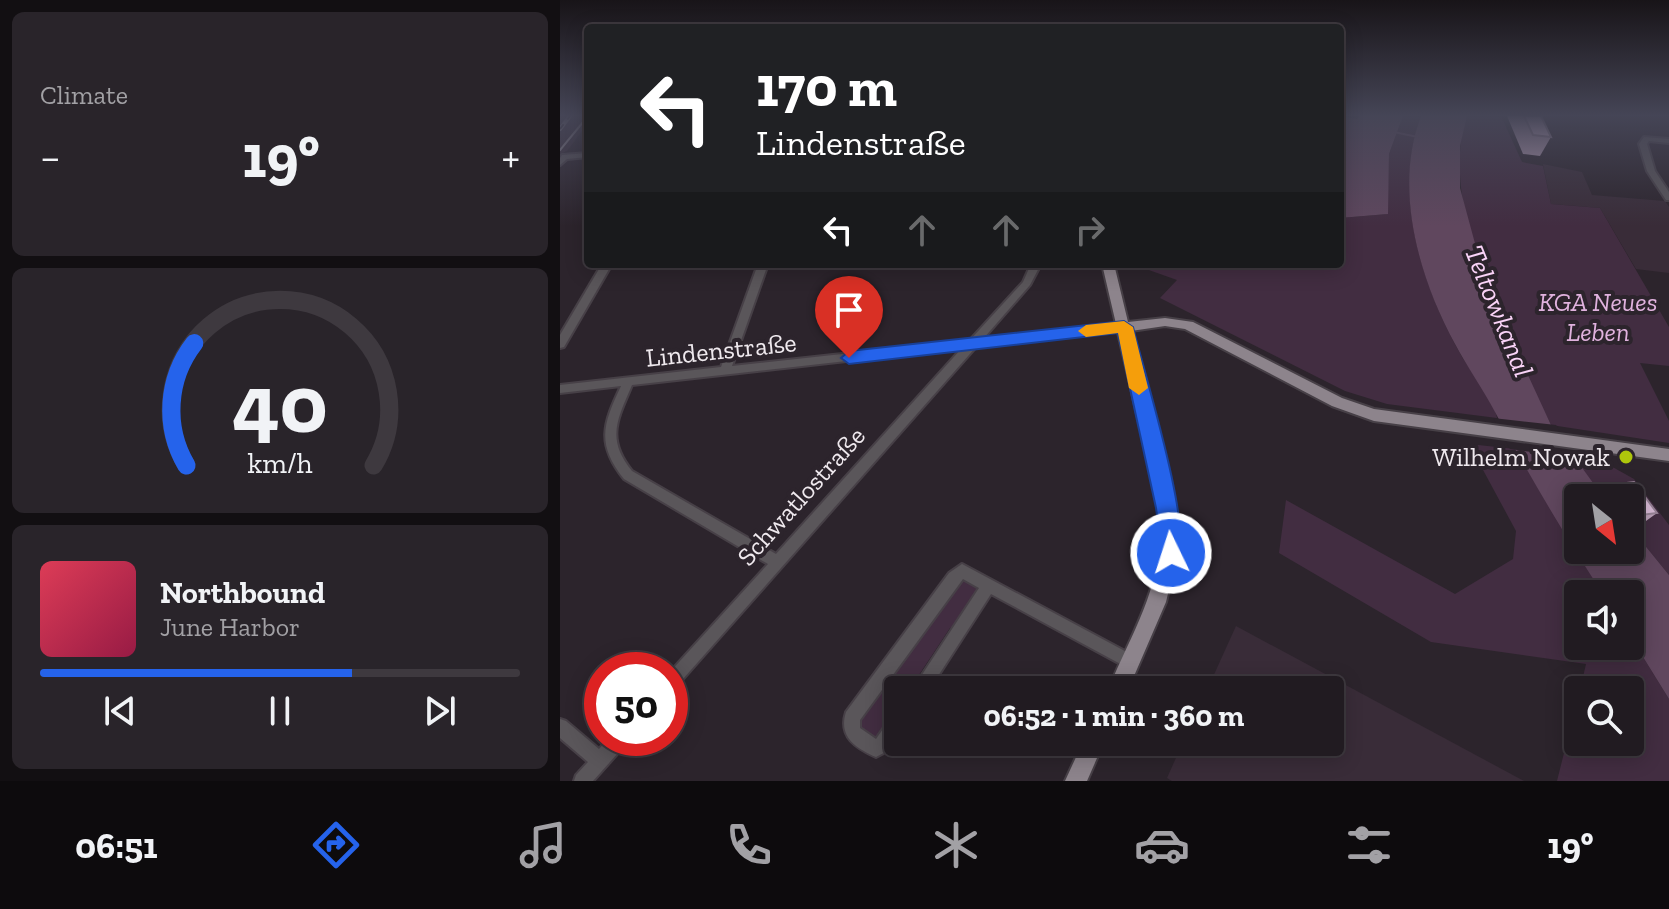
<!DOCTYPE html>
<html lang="en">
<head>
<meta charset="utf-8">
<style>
	:root { --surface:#211b21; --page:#29242a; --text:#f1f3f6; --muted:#a2a1a5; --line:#3e393f; --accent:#2563eb }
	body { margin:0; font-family:"Zilla Slab",serif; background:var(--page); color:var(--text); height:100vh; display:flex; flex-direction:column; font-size:30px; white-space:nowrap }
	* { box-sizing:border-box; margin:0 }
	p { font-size:26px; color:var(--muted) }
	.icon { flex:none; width:44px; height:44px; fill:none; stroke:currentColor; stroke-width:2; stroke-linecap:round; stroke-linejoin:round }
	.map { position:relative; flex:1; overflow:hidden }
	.sheet { display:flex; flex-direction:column; gap:12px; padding:12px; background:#120f12; width:560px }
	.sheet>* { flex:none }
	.guide { position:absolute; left:24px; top:24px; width:760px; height:244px; border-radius:8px; box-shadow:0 4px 20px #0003,0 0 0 2px var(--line); background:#202124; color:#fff; overflow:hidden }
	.needle { width:52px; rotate:150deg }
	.buttons { position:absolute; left:1004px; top:484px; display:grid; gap:16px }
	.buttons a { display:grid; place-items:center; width:80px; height:80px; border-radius:8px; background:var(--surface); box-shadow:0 4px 20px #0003,0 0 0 2px var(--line); font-size:40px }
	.speed { position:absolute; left:24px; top:652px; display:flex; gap:16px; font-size:40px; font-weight:700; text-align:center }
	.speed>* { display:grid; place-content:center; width:104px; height:104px; border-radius:50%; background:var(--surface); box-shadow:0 4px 20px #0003,0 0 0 2px var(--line); line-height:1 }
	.speed .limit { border:12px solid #d22; background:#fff; color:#111 }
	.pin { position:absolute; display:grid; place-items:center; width:68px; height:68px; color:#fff; margin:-82px -34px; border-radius:50% 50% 50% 0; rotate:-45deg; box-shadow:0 0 8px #0007 }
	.pin .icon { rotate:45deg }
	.me { position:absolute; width:88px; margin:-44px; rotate:356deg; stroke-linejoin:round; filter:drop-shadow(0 0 6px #0008) }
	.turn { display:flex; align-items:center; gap:28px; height:168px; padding:0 40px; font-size:36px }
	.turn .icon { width:104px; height:104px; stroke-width:2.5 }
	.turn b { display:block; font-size:56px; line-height:68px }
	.lanes { display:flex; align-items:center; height:76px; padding:0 40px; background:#0003; justify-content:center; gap:40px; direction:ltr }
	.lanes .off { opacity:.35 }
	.big { font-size:60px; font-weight:700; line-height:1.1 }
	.sheet .card { flex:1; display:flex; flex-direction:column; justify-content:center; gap:12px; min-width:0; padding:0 28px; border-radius:12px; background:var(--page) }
	.sheet .dial { align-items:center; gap:0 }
	.dial svg { height:208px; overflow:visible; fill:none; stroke:var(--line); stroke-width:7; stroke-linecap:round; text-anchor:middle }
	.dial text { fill:var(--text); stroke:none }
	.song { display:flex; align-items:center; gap:24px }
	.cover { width:96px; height:96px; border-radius:12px; background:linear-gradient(135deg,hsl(350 70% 55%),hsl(340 70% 35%)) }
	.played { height:8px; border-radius:4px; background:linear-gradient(90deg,var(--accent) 65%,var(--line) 65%) }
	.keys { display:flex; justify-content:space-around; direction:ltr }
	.heat { display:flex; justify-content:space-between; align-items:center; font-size:44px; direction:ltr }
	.trip { position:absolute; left:324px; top:676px; width:460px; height:80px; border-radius:8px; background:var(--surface); box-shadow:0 4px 20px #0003,0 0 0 2px var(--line); font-weight:700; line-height:80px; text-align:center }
	.tab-bar { display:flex; height:128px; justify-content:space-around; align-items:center; background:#0d0b0d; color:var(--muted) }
	.tab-bar .icon { width:56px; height:56px }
	.tab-bar .active { color:var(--accent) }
	.tab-bar b { font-size:36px; color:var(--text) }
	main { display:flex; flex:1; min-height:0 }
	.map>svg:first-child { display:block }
</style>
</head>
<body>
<main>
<section class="sheet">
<div class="card"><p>Climate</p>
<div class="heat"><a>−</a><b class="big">19°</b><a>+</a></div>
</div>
<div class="card dial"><svg viewBox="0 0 100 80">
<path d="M14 69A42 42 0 1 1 86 69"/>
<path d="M14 69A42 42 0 0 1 17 22" stroke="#2563eb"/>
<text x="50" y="56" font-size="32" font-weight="700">40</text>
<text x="50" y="72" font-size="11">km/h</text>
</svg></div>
<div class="card">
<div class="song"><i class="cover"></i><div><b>Northbound</b><p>June Harbor</p></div></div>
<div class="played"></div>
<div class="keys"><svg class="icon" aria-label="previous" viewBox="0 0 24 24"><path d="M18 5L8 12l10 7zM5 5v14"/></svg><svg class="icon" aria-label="pause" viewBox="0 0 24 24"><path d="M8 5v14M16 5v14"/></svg><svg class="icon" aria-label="next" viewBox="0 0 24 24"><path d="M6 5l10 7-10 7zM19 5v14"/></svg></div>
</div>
</section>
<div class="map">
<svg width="1109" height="781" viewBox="0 0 1109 781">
	<rect width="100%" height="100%" fill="#2c242c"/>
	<g fill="#392c38">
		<polygon points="0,116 28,116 28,123 7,151 0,154"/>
		<polygon points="983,164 1022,172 1032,195 1105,201 1109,207 1109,273 1076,269 1040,208 991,204"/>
		<polygon points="676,626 964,781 612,781 607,778 623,742 770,742 770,690 647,690"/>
	</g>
	<g fill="#422d41">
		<path d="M 843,116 L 861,116 C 832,194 862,286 901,355 C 911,373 934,399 937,418 L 827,404 L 785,391 L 600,298 L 617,280 L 572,264 L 780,264 L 780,218 L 827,214 L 829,154 Z"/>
		<path d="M 907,116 L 941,116 L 962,162 L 983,166 L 991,204 L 1040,208 L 1109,327 L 1109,366 L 1080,363 L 1109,421 L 1109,443 L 991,425 C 951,344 876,206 907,116 Z"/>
		<polygon points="909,444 955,449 1044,594 1018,594 1018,646 1070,646 1070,636 1109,699 1109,781 997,781 1018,697 1018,742 1070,742 1070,690 1020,690 1026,664 871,642 719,553 726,500 895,594 953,559 956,531"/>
		<polygon points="1012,457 1040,460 1074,479 1109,525 1109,575 1070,527 1070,498 1044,498"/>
		<path d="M 402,579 L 419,590 L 398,626 L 390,628 L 349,690 L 338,690 C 338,709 338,735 314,737 L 302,729 L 298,718 L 321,685 L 329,683 L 374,620 L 373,612 Z"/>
	</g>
	<polygon fill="#5f475e" points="780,116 797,119 799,116 843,116 829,154 828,214 780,218"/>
	<path fill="#60475e" d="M 861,116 L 907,116 L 900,146 L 900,188 L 926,284 L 991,425 L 1044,498 L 1018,498 L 1018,550 L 1070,550 L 1070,527 L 1109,575 L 1109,699 L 1070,636 L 1070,594 L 1043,594 C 1005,536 967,472 935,412 C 923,389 907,367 895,344 C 859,278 833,189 861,116 Z"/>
	<polygon fill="#2c242c" points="933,418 996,425 1017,458 950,449"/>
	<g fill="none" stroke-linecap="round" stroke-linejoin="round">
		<polyline stroke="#60475e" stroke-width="2" points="780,121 858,137"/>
		<defs>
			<g id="minor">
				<polygon points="1084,137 1109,139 1109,143 1089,141 1087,144 1095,171 1109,192 1109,200 1106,200 1087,171 1079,144"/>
				<polygon points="28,153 28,157 7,159 0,165 0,158 2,155"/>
				<polygon points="42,264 52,264 4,347 0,348 0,335"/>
				<path d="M 198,264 L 208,264 L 172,366 L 410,340 L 463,282 L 471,264 L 481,264 L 470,285 L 423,339 L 564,323 L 569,327 L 564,331 L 416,347 L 115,688 L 110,691 L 110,672 L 208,564 L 64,479 C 36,444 43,424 61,386 L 0,393 L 0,385 L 161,367 ZM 402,348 L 216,554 L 72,471 C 46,439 57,420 72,385 Z"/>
				<path d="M 402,564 L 576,657 L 579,662 L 576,667 L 571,670 L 566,667 L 431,594 L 369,690 L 352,690 L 419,588 L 403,579 L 300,720 L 300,728 L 316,739 L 332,716 L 338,714 C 338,736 338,747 316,757 C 296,748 278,737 286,712 L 389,573 Z"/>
				<polygon points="0,719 6,721 39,749 49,738 68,738 66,744 33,781 14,781 16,775 28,762 0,738"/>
			</g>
			<g id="major">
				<path d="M 542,264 L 554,264 L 568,322 L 605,318 L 633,322 L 782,398 L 814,409 L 1109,449 L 1109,461 L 814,421 L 772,406 L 625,329 L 605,326 L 571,331 L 615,508 L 618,533 L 617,556 L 606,602 L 568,690 L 548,690 C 576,623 605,585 599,508 Z"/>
				<polygon points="523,742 544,742 527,781 505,781"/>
			</g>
		</defs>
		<use href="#minor" stroke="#474047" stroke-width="4"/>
		<use href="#major" stroke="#474047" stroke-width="4"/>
		<use href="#minor" fill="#5a565a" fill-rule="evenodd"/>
		<use href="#major" fill="#8d848c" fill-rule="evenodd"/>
		<polyline stroke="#908990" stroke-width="2" points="0,150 28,116"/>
		<defs>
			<polyline id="rail" points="0,129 10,116"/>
		</defs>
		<use href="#rail" stroke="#908990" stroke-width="4"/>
		<use href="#rail" stroke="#2c242c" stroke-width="2" stroke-dasharray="6" stroke-linecap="butt"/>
	</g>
	<g fill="#b9a0b7">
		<polygon points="947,116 981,116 991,137 980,156 963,154"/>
		<polygon points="1058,484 1097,513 1086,521 1070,523 1070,498 1051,498 1047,492"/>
	</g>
	<g fill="#d7bad5" stroke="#968295" stroke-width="2">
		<polygon points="964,116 981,116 991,137 973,135"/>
		<polygon points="1074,482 1097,513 1081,515 1070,500 1070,498 1068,498 1058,484"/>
	</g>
	<linearGradient id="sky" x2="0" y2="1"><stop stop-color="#181418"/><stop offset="0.51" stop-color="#454556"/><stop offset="1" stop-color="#454556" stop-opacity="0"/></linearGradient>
	<rect width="1109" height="226" fill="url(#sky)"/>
	<path fill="#2563eb" stroke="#184099" stroke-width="2" d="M 564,321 L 573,327 C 583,369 633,528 618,560 L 611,563 L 603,560 L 596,508 L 558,333 L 289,364 L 281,358 L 289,351 Z"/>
	<polygon fill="#f59e0b" points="564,321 573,327 588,388 579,395 569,388 558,333 526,337 518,331 526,325"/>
	<circle fill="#aec60c" stroke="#2c242c" stroke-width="3" cx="1066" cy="457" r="8"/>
	<g text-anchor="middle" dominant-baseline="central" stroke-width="8" stroke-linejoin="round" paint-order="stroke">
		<g font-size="26" font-style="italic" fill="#e0b2de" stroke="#2c242c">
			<text x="1038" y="302">KGA Neues<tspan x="1038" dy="30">Leben</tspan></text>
		</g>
		<g font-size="26" fill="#efe9ee" stroke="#2c242c">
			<text transform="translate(161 350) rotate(-6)">Lindenstraße</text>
			<text transform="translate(241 496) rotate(-48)">Schwatlostraße</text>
		</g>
		<g font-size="26" fill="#efe9ee" stroke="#2c242c" text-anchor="end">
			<text x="1050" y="457">Wilhelm Nowak</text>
		</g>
		<g font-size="28" font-style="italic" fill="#fad4f8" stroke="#2c242c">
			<text transform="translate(939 311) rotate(68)">Teltowkanal</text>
		</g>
	</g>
</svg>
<div class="buttons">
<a><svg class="needle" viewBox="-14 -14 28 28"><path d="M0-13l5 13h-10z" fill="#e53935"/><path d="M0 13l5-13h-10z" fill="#a2a1a5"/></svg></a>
<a><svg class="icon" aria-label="sound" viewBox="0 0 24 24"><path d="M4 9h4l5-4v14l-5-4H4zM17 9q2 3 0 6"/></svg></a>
<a><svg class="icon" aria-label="search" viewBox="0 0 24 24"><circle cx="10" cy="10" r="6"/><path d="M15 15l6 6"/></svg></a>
</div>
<div class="speed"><div class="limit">50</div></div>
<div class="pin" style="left:289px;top:358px;background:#d93025"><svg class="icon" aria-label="arrive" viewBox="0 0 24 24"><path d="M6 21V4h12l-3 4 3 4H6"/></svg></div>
<svg class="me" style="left:611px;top:553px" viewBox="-20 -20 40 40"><circle r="17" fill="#2563eb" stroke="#fff" stroke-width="3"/><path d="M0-11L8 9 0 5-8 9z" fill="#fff"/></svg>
<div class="trip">06:52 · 1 min · 360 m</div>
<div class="guide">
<div class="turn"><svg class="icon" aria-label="left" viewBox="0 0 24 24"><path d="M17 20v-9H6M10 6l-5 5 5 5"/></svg><div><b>170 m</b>Lindenstraße</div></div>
<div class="lanes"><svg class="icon" aria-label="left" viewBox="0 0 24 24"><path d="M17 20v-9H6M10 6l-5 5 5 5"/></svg><svg class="icon off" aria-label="ahead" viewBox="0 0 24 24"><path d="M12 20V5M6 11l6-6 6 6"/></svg><svg class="icon off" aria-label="ahead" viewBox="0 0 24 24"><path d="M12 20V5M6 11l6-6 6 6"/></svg><svg class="icon off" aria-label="right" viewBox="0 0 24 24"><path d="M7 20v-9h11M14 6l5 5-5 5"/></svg></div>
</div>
</div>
</main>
<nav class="tab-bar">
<b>06:51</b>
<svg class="icon active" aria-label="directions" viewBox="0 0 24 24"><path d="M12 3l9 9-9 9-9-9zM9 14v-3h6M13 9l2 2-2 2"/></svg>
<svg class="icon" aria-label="music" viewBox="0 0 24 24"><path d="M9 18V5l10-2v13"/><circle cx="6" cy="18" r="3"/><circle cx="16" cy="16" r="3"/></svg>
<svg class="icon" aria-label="phone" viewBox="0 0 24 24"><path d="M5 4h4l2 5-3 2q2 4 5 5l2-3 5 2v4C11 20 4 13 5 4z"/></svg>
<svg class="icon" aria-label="climate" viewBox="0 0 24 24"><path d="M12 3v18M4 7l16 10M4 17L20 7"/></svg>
<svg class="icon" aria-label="car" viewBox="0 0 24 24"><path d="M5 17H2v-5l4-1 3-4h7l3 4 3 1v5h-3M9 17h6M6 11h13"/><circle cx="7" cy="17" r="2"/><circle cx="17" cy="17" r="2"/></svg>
<svg class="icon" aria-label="filters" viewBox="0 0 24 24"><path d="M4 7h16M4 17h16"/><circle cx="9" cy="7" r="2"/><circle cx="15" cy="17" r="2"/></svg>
<b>19°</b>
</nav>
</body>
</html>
